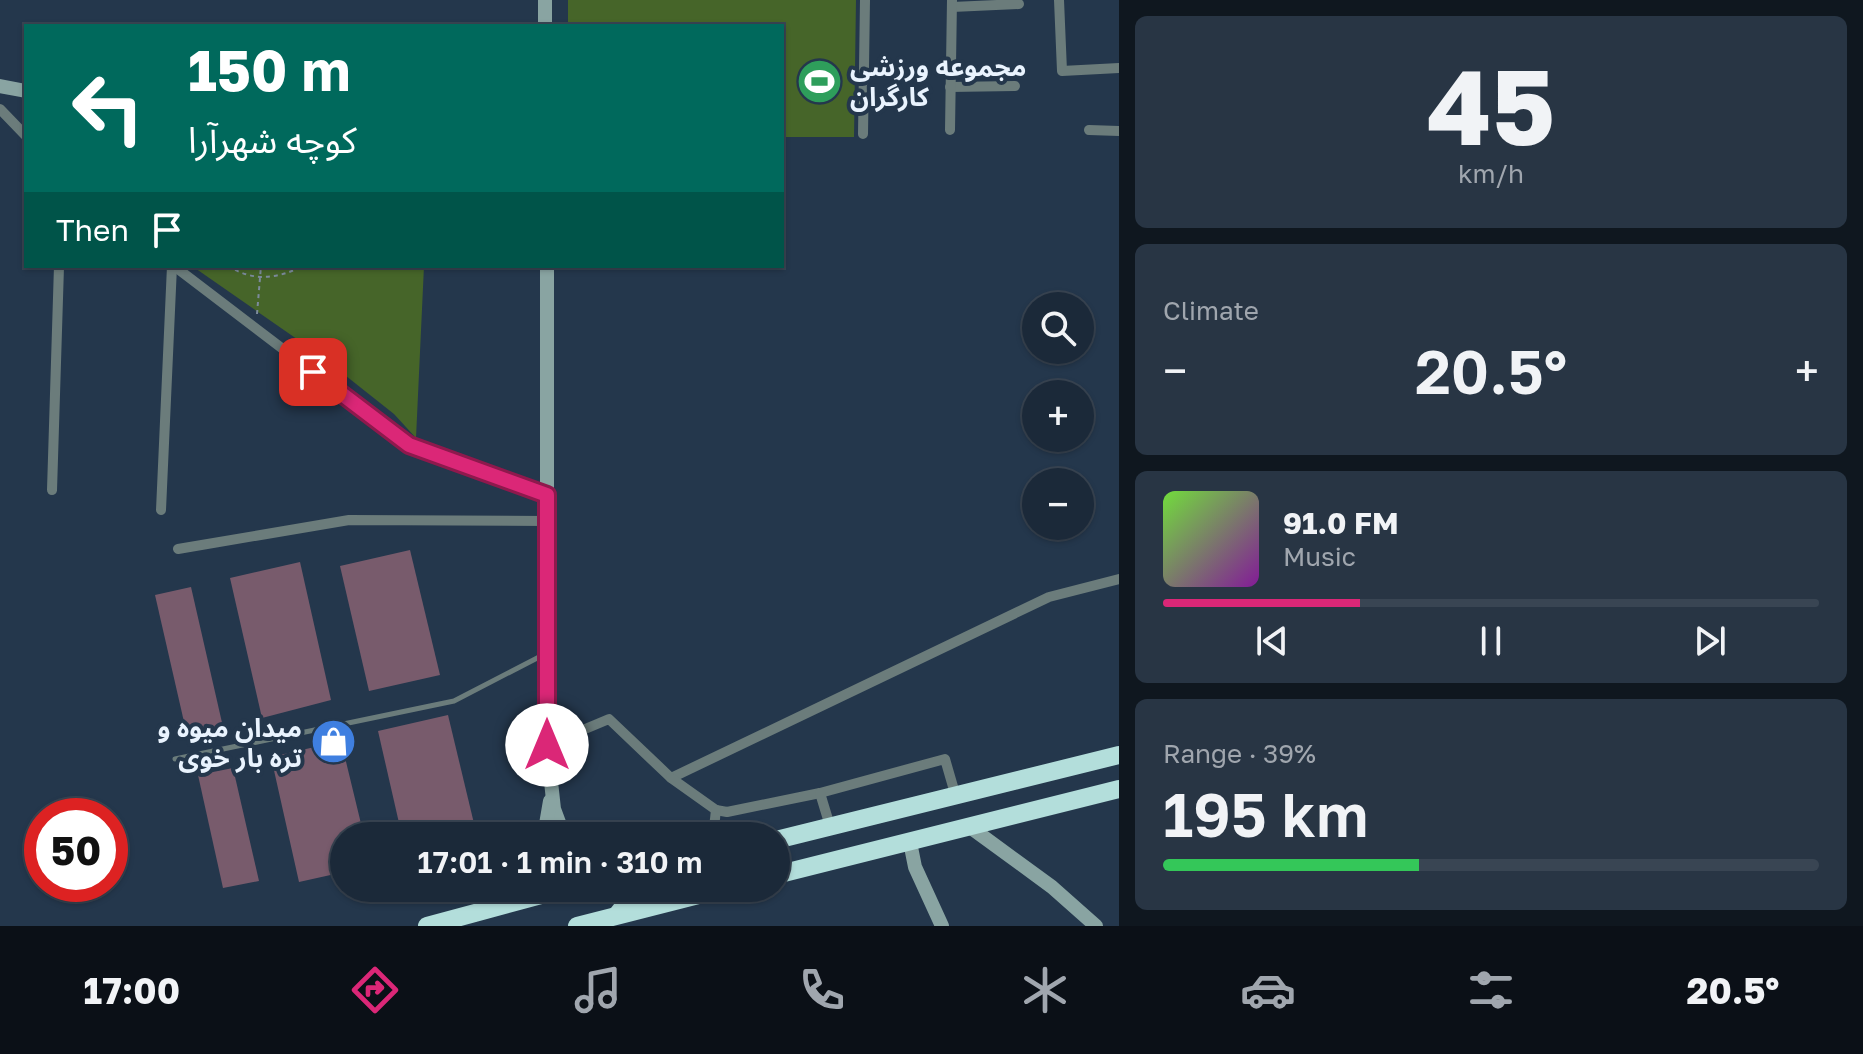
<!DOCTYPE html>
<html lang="en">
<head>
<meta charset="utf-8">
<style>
	:root { --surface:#1b2939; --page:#283544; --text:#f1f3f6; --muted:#a0a6ae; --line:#394553; --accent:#db2777 }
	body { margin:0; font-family:"Golos Text","Noto Sans Arabic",sans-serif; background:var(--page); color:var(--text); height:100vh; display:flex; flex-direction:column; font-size:30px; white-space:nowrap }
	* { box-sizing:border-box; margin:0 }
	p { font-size:26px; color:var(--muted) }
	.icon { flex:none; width:44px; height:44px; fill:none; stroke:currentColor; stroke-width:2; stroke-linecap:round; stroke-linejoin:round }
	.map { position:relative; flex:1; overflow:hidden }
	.panel { display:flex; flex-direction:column; gap:16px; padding:16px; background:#0f171f; width:744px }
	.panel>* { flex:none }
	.top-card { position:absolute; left:24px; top:24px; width:760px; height:244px; border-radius:0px; box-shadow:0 2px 6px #0004,0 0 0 2px var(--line); background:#00695c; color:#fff; overflow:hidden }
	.tools { position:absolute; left:1022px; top:292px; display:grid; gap:16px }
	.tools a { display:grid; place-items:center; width:72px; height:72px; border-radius:50%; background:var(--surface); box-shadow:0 2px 6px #0004,0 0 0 2px var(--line); font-size:40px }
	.speed { position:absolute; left:24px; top:798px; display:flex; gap:16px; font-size:40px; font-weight:700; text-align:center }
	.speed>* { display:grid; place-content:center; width:104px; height:104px; border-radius:50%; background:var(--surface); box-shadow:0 2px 6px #0004,0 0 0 2px var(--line); line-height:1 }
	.speed .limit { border:12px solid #d22; background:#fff; color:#111 }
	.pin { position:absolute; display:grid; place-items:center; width:68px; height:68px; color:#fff; margin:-34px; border-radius:16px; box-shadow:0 4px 12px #0006 }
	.me { position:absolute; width:88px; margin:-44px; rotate:0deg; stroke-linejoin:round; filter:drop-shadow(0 0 6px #0008) }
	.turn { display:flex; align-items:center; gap:28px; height:168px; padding:0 32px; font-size:36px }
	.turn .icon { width:104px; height:104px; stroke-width:2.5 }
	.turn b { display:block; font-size:56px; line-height:68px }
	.then { display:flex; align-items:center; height:76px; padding:0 32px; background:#0003; gap:16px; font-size:30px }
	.big { font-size:60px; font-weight:600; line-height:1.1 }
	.panel .widget { flex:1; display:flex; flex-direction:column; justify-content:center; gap:12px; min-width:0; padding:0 28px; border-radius:12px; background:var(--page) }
	.panel .dial { align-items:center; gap:0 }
	.dial b { font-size:104px; line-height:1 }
	.song { display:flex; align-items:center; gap:24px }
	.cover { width:96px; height:96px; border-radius:12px; background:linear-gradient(135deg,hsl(100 70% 55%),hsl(290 70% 35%)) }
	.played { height:8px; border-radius:4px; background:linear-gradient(90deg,var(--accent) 30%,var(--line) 30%) }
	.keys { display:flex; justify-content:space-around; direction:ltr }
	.heat { display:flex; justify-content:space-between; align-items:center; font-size:44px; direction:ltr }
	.charge { height:12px; border-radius:6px; background:linear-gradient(90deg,#34c759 39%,var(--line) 0) }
	.trip { position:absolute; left:330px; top:822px; width:460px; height:80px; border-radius:40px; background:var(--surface); box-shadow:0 2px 6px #0004,0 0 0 2px var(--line); font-weight:600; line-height:80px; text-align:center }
	.dock { display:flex; height:128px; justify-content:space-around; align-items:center; background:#0b1017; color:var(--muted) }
	.dock .icon { width:56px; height:56px }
	.dock .selected { color:var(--accent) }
	.dock b { font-size:36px; color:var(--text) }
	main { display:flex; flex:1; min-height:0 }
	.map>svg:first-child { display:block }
</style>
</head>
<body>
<main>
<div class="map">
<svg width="1119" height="926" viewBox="0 0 1119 926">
	<rect width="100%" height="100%" fill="#24374c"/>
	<g fill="#466529">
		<polygon points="568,0 856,0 854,137 782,137 782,26 568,26"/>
		<polygon points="192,266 424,266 416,438 394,414 317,353"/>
	</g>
	<g fill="#785b6c">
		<polygon points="410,550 440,675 369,691 340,566"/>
		<polygon points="300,562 331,700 262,718 230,578"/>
		<polygon points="191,587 223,727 187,735 155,595"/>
		<polygon points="448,715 477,836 402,836 378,731"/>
		<polygon points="341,741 364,836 344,836 344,872 299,882 271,757"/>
		<polygon points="233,768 259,881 223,888 198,775"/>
	</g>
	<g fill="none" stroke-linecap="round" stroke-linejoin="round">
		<g stroke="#7c8b9c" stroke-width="2" stroke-dasharray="4 4" stroke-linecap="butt">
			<path d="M 228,266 C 254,282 277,279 303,266"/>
			<polyline points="257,314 261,266"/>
		</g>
		<polyline stroke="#6b7c7b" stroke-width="5" points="175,759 454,701 543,655"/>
		<g stroke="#6b7c7b" stroke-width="10">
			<polyline points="1059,0 1062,71 1119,68"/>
			<polyline points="952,7 1019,4"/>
			<polyline points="950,87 1015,86"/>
			<polyline points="0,109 26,136"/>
			<polyline points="950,130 952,0"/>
			<polyline points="1089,130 1119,131"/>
			<polyline points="863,134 865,0"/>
			<polyline points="174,266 409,445 547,495"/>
			<polyline points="52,490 59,266"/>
			<polyline points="161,510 172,266"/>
			<polyline points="178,549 349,520 547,521"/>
			<polyline points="547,745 609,719 671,778 1049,597 1119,579"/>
			<polyline points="671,778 716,810 727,812 820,793 945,759 956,797"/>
			<polyline points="820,793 830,826"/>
			<polyline points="713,836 716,810"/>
		</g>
		<g stroke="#89a4a2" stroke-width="14">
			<polyline points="545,0 545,26"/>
			<polyline points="0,86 26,91"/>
			<polyline points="547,266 547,745 554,809 564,836"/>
			<polyline points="970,827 1052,887 1096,926"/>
			<polyline points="544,836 550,801"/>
			<polyline points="910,842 915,867 942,926"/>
		</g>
		<g stroke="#b3dedb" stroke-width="18">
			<polyline points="776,840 1119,755"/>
			<polyline points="776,875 1119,789"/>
			<polyline points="617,915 627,902 626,888"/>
			<polyline points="427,926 567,888"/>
			<polyline points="577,926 726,888"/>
		</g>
	</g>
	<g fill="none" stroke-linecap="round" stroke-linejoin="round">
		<defs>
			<polyline id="route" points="313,372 409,445 547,495 547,745"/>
		</defs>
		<use href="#route" stroke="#8e194d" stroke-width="20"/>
		<use href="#route" stroke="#db2777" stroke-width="14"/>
	</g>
	<defs>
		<symbol id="stadium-disc" viewBox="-11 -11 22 22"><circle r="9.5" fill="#2e9e5b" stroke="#24374c"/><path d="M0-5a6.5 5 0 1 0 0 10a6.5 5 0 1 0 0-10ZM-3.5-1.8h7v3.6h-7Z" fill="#fff"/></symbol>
		<symbol id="shop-disc" viewBox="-11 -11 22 22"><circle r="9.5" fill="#3f7fe0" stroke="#24374c"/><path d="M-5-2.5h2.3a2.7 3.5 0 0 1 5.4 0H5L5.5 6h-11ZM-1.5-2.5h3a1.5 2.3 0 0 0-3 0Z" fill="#fff"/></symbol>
	</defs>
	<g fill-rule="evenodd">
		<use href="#stadium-disc" x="794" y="56" width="51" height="51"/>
		<use href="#shop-disc" x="308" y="716" width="51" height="51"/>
	</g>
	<g text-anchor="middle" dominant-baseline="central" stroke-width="8" stroke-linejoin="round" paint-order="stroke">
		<g font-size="26" font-weight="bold" fill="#e9f3fe" stroke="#24374c" text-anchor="start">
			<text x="850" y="66">مجموعه ورزشی<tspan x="850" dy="30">کارگران</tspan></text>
			<text x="302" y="727" text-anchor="end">میدان میوه و<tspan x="302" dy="30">تره بار خوی</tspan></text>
		</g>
	</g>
</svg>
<div class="tools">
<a><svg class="icon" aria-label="search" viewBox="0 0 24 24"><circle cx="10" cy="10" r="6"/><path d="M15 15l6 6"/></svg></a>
<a>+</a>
<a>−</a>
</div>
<div class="speed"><div class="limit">50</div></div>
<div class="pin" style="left:313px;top:372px;background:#d93025"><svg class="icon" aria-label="arrive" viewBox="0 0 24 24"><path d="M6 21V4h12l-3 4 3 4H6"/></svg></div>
<svg class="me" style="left:547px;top:745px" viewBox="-20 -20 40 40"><circle r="19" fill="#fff"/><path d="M0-13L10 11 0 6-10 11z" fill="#db2777"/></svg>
<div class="trip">17:01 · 1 min · 310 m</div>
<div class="top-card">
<div class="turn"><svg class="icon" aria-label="left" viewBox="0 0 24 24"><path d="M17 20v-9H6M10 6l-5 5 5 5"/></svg><div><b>150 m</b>کوچه شهرآرا</div></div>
<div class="then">Then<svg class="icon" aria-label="arrive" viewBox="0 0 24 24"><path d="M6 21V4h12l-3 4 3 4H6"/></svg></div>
</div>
</div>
<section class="panel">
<div class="widget dial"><b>45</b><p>km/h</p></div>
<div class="widget"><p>Climate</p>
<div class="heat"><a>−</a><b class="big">20.5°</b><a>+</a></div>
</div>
<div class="widget">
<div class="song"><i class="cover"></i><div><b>91.0 FM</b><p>Music</p></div></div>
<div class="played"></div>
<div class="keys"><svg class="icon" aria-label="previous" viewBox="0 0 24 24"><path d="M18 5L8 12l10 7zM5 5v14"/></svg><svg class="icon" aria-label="pause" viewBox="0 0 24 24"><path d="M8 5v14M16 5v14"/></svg><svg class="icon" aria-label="next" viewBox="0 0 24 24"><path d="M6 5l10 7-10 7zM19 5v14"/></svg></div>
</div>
<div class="widget"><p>Range · 39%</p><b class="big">195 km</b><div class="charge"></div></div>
</section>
</main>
<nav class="dock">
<b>17:00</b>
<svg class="icon selected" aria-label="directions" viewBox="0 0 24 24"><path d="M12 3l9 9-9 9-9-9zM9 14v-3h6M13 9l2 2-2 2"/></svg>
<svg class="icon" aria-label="music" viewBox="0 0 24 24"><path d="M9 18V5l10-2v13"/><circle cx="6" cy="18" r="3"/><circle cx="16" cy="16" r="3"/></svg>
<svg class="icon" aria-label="phone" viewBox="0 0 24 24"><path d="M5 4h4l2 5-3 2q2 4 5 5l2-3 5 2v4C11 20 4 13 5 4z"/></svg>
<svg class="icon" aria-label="climate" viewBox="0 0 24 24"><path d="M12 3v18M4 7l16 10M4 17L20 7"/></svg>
<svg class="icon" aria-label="car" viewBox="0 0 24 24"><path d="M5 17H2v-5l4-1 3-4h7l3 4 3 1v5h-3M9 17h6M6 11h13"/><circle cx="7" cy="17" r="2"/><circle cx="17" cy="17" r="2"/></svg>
<svg class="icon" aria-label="filters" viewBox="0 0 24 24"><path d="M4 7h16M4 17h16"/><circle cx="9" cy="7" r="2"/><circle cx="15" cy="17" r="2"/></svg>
<b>20.5°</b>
</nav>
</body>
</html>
